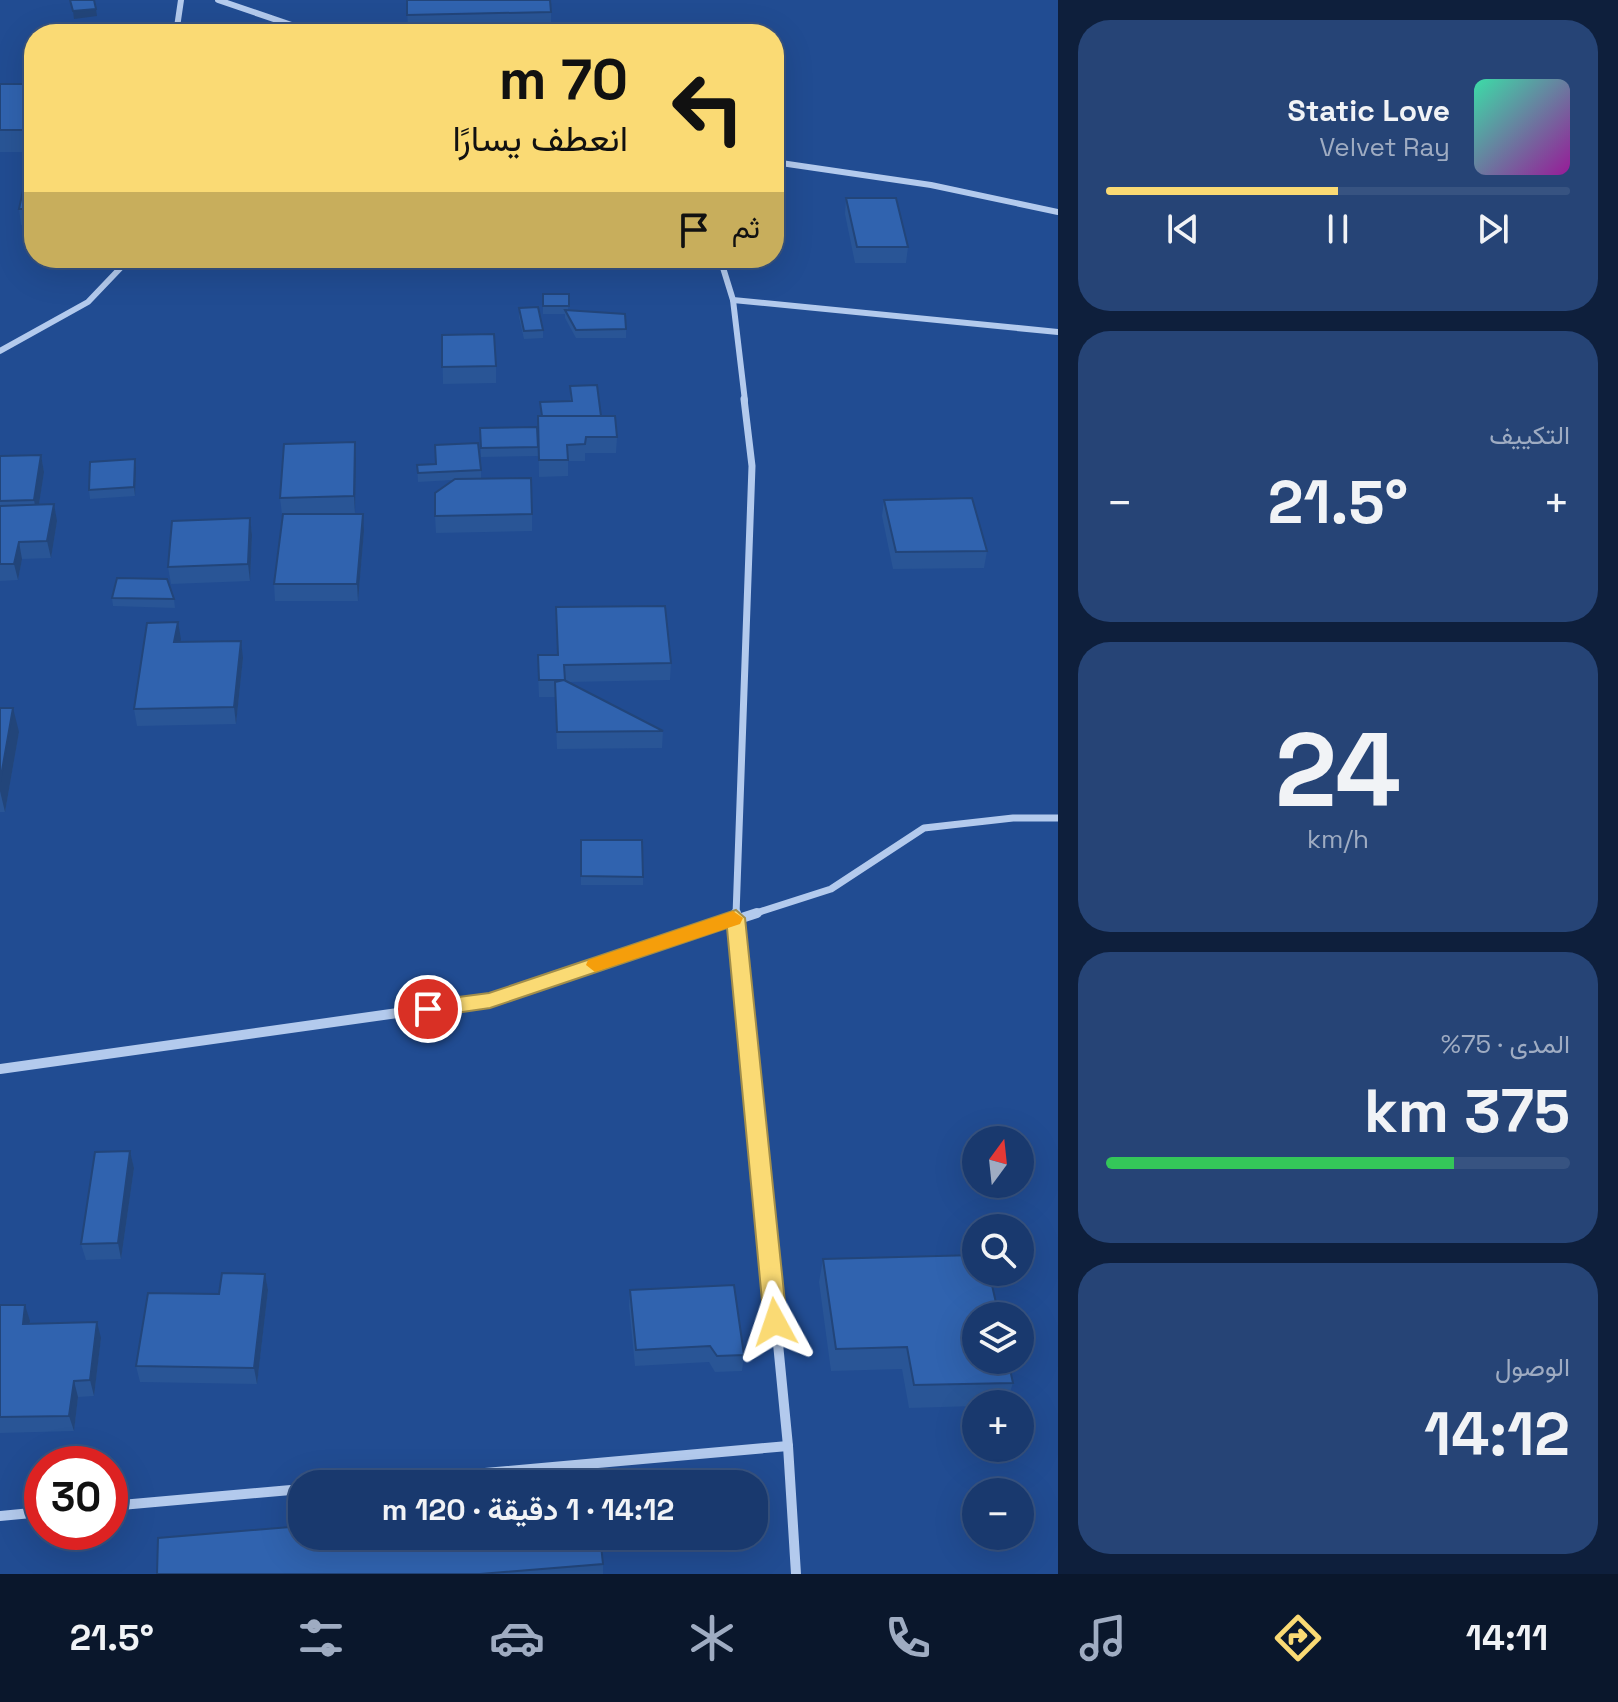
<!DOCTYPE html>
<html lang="ar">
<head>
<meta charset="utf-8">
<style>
	:root { --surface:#19396e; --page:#264476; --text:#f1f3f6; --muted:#9facc2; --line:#375381; --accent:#fada74 }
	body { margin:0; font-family:"Space Grotesk",Vazirmatn,sans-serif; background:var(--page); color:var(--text); direction:rtl; height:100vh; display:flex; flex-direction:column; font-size:30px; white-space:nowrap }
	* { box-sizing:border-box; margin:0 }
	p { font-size:26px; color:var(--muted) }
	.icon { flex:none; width:44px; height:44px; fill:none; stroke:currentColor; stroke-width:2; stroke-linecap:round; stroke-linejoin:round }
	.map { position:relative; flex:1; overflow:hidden; direction:ltr }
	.details { display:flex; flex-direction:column; gap:20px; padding:20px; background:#0e1f3c; width:560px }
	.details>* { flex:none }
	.hud { position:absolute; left:24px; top:24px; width:760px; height:244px; border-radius:32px; box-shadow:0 8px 32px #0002,0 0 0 2px var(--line); direction:rtl; background:#fada74; color:#111; overflow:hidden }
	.needle { width:52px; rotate:15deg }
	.controls { position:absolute; left:962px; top:1126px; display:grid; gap:16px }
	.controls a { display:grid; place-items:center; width:72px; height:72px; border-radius:50%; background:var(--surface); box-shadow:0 8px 32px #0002,0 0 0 2px var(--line); font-size:40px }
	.speed { position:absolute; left:24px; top:1446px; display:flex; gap:16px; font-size:40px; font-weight:700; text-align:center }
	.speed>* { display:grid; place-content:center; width:104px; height:104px; border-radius:50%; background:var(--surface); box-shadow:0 8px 32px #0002,0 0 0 2px var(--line); line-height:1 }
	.speed .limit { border:12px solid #d22; background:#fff; color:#111 }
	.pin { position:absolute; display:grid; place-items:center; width:68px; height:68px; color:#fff; margin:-34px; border:4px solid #fff; border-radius:50%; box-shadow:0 2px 8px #0007 }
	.me { position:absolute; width:88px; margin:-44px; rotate:355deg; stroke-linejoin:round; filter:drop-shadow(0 0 6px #0008) }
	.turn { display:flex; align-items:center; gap:28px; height:168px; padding:0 24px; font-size:36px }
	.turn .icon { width:104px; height:104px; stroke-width:2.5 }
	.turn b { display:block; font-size:56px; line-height:68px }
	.then { display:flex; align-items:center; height:76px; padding:0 24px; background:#0003; gap:16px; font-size:30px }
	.big { font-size:60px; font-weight:700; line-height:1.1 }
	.details .card { flex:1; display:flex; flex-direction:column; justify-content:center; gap:12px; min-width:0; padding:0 28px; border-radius:32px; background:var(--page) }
	.details .dial { align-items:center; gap:0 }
	.dial b { font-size:104px; line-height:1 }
	.song { display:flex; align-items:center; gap:24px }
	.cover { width:96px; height:96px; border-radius:12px; background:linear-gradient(135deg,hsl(160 70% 55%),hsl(300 70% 35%)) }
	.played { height:8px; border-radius:4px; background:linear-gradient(90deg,var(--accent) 50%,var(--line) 50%) }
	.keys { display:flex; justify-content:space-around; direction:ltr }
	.heat { display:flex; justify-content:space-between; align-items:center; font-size:44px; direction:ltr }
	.charge { height:12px; border-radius:6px; background:linear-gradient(90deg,#34c759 75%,var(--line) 0) }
	.trip { position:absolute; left:288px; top:1470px; width:480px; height:80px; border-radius:32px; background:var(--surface); box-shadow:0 8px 32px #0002,0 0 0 2px var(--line); font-weight:700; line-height:80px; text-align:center; direction:rtl }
	.dock { display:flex; height:128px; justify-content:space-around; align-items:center; background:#0a172c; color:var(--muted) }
	.dock .icon { width:56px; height:56px }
	.dock .selected { color:var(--accent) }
	.dock b { font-size:36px; color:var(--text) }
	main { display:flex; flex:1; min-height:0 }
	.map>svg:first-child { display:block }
</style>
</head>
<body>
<main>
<section class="details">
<div class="card">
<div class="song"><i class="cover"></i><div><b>Static Love</b><p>Velvet Ray</p></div></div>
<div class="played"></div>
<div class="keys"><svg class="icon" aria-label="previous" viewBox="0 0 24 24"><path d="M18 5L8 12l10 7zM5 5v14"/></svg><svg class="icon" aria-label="pause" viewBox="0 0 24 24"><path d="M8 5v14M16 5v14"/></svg><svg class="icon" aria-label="next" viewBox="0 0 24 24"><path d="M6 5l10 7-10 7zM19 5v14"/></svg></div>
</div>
<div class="card"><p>التكييف</p>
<div class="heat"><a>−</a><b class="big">21.5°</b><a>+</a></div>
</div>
<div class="card dial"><b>24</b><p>km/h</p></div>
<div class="card"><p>المدى · 75%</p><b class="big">375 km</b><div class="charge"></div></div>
<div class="card"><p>الوصول</p><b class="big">14:12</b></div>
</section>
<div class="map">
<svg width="1058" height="1574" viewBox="0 0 1058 1574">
	<rect width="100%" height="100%" fill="#214c92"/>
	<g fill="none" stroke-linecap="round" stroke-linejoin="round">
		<g stroke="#b3caed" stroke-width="6">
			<polyline points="218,0 318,34"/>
			<polyline points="176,34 181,0"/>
			<polyline points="774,162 931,185 1058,212"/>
			<polyline points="720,258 733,300 1058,332"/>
			<polyline points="733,300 745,401"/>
			<polyline points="0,351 88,302 130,258"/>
		</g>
		<g stroke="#b3caed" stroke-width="7">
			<polyline points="736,915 752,466 744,399"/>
			<polyline points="750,915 831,889 924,828 1013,818 1058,818"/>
		</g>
		<g stroke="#b3caed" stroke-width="10">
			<polyline points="736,913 788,1446 796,1574"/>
			<polyline points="0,1069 490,1000 757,913"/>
			<polyline points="361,1484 788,1446"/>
			<polyline points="110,1506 302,1489"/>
			<polyline points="0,1516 42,1512"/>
		</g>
	</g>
	<g fill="#295596">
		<polygon points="407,0 551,12 551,33 408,34"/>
		<polygon points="34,82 34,137 29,152 0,152 0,84 33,84"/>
		<polygon points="34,157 34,224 21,225 19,209"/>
		<polygon points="846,198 908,247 906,263 855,263 845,214"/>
		<polygon points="543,294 569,294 568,310 626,329 626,338 576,338 565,318 565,314 543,314"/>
		<polygon points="519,308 543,330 543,338 524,339 519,317"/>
		<polygon points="442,335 496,366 496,383 443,384"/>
		<polygon points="570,386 601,416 617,437 616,453 585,453 585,461 568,461 568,476 539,477 538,416 541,416 540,402 570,401"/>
		<polygon points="537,427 538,456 481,457 480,428"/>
		<polygon points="355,442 356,459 355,513 328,514 364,531 358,601 275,601 274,584 282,515 280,498"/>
		<polygon points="41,455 44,472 39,504 57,521 51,558 22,559 18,580 0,581 0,456"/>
		<polygon points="135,459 136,468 135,496 90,499 89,490"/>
		<polygon points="436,464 481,470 481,478 532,514 532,531 436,533 435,516 453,480 418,482 417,465"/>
		<polygon points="884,500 987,551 984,568 893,569 882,516"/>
		<polygon points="250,518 252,535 250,581 171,584 168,567"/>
		<polygon points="112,598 174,599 175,608 113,606"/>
		<polygon points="556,607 671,663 670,680 568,682 663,731 662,748 557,749 555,697 539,697 538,672 557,655"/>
		<polygon points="178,622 180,642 243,658 236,724 137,726 134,709"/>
		<polygon points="0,708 19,732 5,812 0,812"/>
		<polygon points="581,840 643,877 643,885 581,885"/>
		<polygon points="130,1151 134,1168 121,1259 86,1260 81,1244"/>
		<polygon points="823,1259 1013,1383 1006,1404 976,1404 976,1406 909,1408 902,1369 831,1371 819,1282"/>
		<polygon points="265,1274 268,1290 257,1384 140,1382 136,1366 219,1294"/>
		<polygon points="630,1290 744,1355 742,1371 715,1372 709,1362 635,1366 629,1306"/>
		<polygon points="0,1305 30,1321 30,1323 101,1338 94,1396 78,1397 74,1431 0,1433"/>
		<polygon points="603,1564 603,1574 157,1574"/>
	</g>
	<g fill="#22457a">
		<polygon points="96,9 97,16 74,19 73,11"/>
		<polygon points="34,103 34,137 29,152 25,130"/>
		<polygon points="355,442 356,459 355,513 354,496"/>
		<polygon points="41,455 44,472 37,517 34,500"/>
		<polygon points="135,459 136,468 135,496 134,487"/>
		<polygon points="54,504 57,521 51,558 47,541"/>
		<polygon points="363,514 364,531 358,601 357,584"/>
		<polygon points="250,518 252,535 250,581 248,564"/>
		<polygon points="19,542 22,559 18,580 14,564"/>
		<polygon points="178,622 181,639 177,659 174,642"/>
		<polygon points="241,641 243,658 236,724 234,707"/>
		<polygon points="13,708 19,732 5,812 0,791 0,782"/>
		<polygon points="130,1151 134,1168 121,1259 118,1243"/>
		<polygon points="265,1274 268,1290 257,1384 254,1368"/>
		<polygon points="25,1305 30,1321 27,1340 23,1324"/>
		<polygon points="97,1322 101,1338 94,1396 90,1380"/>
		<polygon points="74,1381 78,1397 74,1431 69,1416"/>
	</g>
	<g fill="#3063af" stroke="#22457a" stroke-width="2">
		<polygon points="70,0 94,0 96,9 73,11"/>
		<polygon points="407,0 550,0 551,12 407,15"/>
		<polygon points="34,82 34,103 25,130 0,130 0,84 33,84"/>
		<polygon points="34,157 34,209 19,209 30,158"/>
		<polygon points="846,198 896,198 908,247 857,247"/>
		<rect x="543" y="294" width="26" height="12"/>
		<polygon points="538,307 543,330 524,331 519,308"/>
		<polygon points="565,310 625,314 626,329 576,330"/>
		<polygon points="494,334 496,366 442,367 442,335"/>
		<polygon points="597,385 601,416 542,416 540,402 572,401 570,386"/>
		<polygon points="538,416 615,416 617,437 586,437 585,444 567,445 568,460 539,460"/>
		<polygon points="537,427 538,447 481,448 480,428"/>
		<polygon points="355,442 354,496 280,498 284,444"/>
		<polygon points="478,443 481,470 418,473 417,465 436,464 435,445"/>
		<polygon points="41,455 34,500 0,501 0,456"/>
		<polygon points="135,459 134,487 89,490 90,462"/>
		<polygon points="531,478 532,514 435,516 435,493 455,479"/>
		<polygon points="972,498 987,551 896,552 884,500"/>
		<polygon points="54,504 47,541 19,542 14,564 0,564 0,506"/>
		<polygon points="283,514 363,514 357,584 274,584"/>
		<polygon points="250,518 248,564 168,567 172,521"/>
		<polygon points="117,578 167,579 174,599 112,598"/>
		<polygon points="665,606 671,663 564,665 565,680 539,680 538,655 558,655 556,607"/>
		<polygon points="178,622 174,642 241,641 234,707 134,709 147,623"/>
		<polygon points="564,680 663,731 557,732 555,682"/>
		<polygon points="0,708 13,708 0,782"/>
		<polygon points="581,840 642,840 643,877 581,876"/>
		<polygon points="130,1151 118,1243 81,1244 95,1152"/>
		<polygon points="976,1255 976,1272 989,1272 999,1316 976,1316 976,1360 1008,1360 1013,1383 914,1385 907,1347 836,1349 823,1259"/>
		<polygon points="222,1273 265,1274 254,1368 136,1366 148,1293 219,1294"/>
		<polygon points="734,1285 744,1355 717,1356 710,1346 636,1350 630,1290"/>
		<polygon points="0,1305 25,1305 23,1324 97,1322 90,1380 74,1381 69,1416 0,1417"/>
		<polygon points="302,1526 302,1536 600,1536 603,1564 480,1574 157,1574 158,1538"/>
	</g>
	<polygon fill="#fada74" stroke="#a28e4b" stroke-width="2" points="736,910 745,918 787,1322 783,1329 775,1332 767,1329 764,1322 727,928 490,1008 428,1017 418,1009 428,1001 489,993"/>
	<polygon fill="#f59e0b" points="733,911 743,918 740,924 595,972 586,965 588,960"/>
</svg>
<div class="controls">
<a><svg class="needle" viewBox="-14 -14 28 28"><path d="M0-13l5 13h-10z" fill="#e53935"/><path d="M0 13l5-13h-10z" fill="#9facc2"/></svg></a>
<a><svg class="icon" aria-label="search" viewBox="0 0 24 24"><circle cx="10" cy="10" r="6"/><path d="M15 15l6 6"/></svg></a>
<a><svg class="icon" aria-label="layers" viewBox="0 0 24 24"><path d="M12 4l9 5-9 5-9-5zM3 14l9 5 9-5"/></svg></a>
<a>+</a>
<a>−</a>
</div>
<div class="speed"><div class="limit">30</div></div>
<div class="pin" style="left:428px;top:1009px;background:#d93025"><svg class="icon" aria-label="arrive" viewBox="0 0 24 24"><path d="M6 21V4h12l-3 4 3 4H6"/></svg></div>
<svg class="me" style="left:775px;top:1322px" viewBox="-20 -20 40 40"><path d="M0-17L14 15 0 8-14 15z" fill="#fada74" stroke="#fff" stroke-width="4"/></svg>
<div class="trip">14:12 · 1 دقيقة · 120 m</div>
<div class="hud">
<div class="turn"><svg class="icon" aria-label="left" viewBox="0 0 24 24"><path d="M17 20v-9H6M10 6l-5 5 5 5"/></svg><div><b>70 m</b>انعطف يسارًا</div></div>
<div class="then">ثم<svg class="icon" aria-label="arrive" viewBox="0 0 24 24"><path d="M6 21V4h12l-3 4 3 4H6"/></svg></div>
</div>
</div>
</main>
<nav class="dock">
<b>14:11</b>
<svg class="icon selected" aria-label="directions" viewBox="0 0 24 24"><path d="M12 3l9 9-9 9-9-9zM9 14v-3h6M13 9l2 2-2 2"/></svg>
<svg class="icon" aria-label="music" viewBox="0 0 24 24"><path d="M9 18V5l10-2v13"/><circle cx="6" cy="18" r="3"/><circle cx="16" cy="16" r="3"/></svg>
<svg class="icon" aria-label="phone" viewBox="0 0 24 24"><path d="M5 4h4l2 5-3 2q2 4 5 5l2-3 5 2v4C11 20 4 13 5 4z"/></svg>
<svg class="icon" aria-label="climate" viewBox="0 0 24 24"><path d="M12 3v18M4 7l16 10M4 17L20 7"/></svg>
<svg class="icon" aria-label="car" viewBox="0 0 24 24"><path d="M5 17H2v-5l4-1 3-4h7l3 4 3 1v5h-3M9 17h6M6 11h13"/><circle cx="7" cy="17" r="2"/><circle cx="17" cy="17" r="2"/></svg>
<svg class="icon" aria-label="filters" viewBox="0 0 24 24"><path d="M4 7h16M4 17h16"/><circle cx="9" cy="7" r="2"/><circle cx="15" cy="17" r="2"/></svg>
<b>21.5°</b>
</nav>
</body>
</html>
